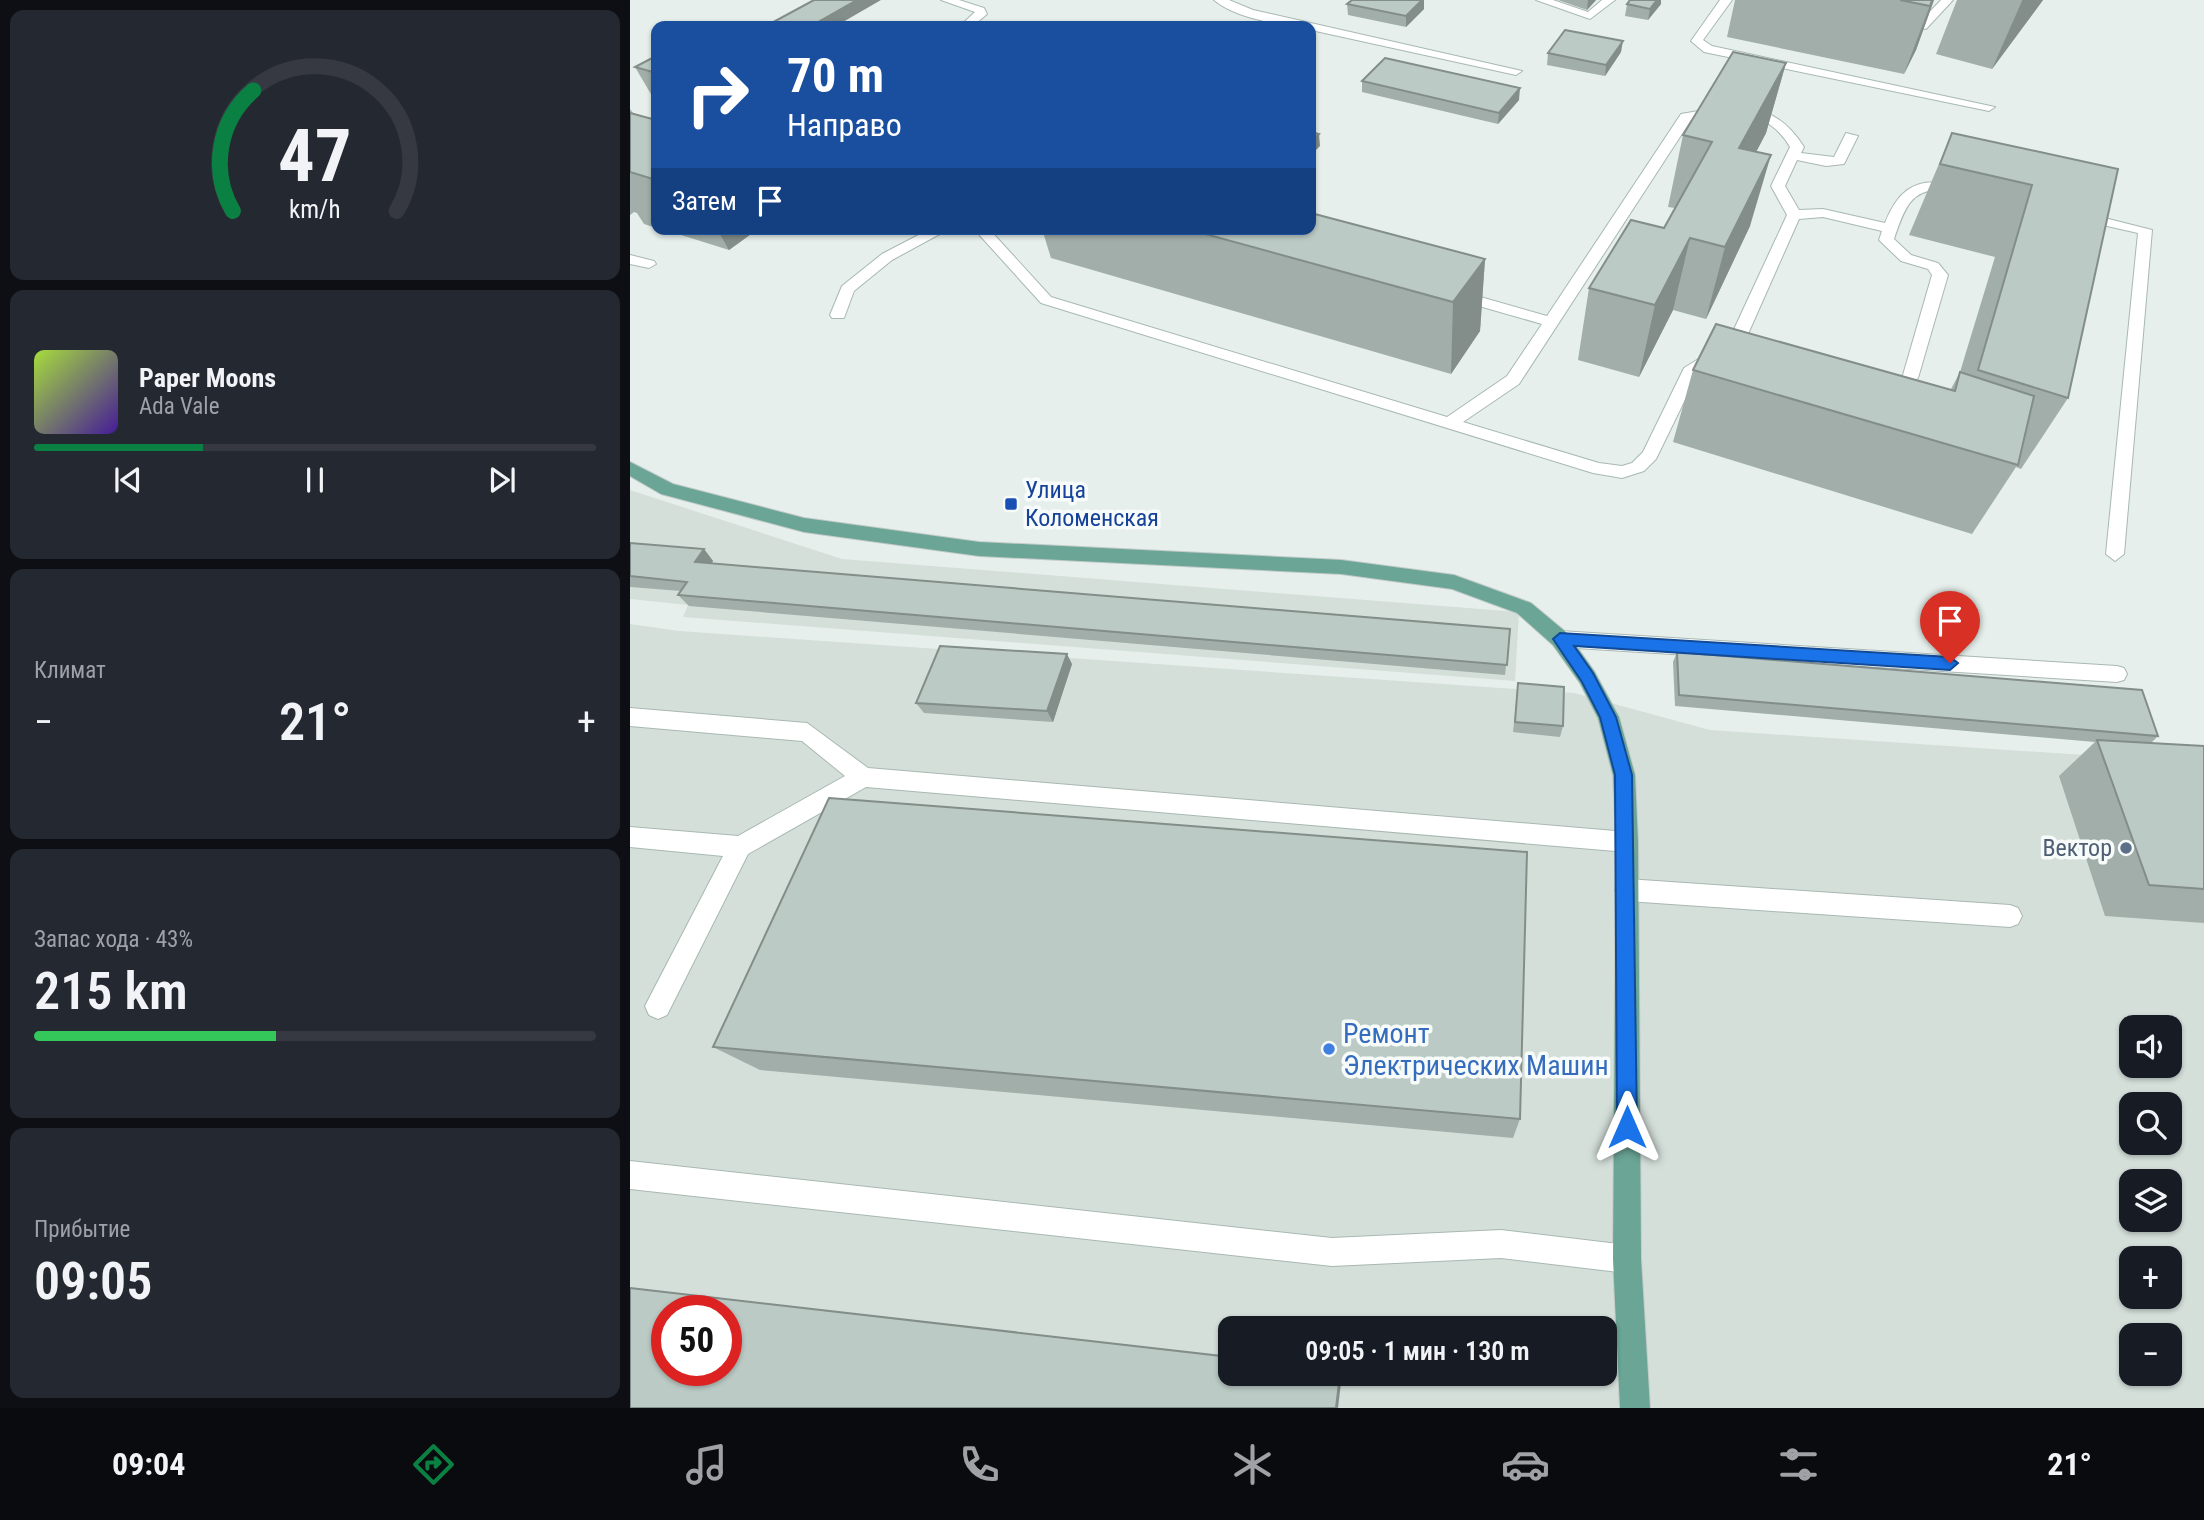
<!DOCTYPE html>
<html lang="ru">
<head>
<meta charset="utf-8">
<style>
	:root { --surface:#171b24; --page:#242831; --text:#f1f3f6; --muted:#9ea1a6; --line:#363941; --accent:#0b8043 }
	body { margin:0; font-family:"Roboto Condensed",sans-serif; background:var(--page); color:var(--text); height:100vh; display:flex; flex-direction:column; font-size:26px; white-space:nowrap }
	* { box-sizing:border-box; margin:0 }
	p { font-size:23px; color:var(--muted) }
	.icon { flex:none; width:38px; height:38px; fill:none; stroke:currentColor; stroke-width:2; stroke-linecap:round; stroke-linejoin:round }
	.map { position:relative; flex:1; overflow:hidden }
	.side { display:flex; flex-direction:column; gap:10px; padding:10px; background:#0d0f14; width:630px }
	.side>* { flex:none }
	.guide { position:absolute; left:21px; top:21px; width:665px; height:214px; border-radius:14px; box-shadow:0 2px 5px #0004; background:#1a4fa0; color:#fff; overflow:hidden }
	.buttons { position:absolute; left:1489px; top:1015px; display:grid; gap:14px }
	.buttons a { display:grid; place-items:center; width:63px; height:63px; border-radius:14px; background:var(--surface); box-shadow:0 2px 5px #0004; font-size:35px }
	.speed { position:absolute; left:21px; top:1295px; display:flex; gap:14px; font-size:35px; font-weight:700; text-align:center }
	.speed>* { display:grid; place-content:center; width:91px; height:91px; border-radius:50%; background:var(--surface); box-shadow:0 2px 5px #0004; line-height:1 }
	.speed .limit { border:10px solid #d22; background:#fff; color:#111 }
	.pin { position:absolute; display:grid; place-items:center; width:60px; height:60px; color:#fff; margin:-72px -30px; border-radius:50% 50% 50% 0; rotate:-45deg; box-shadow:0 0 7px #0007 }
	.pin .icon { rotate:45deg }
	.me { position:absolute; width:77px; margin:-38px; rotate:0deg; stroke-linejoin:round; filter:drop-shadow(0 0 5px #0008) }
	.turn { display:flex; align-items:center; gap:24px; height:147px; padding:0 21px; font-size:32px }
	.turn .icon { width:91px; height:91px; stroke-width:2.5 }
	.turn b { display:block; font-size:49px; line-height:60px }
	.then { display:flex; align-items:center; height:66px; padding:0 21px; background:#0003; gap:14px; font-size:26px }
	.big { font-size:52px; font-weight:600; line-height:1.1 }
	.side .tile { flex:1; display:flex; flex-direction:column; justify-content:center; gap:10px; min-width:0; padding:0 24px; border-radius:14px; background:var(--page) }
	.side .dial { align-items:center; gap:0 }
	.dial svg { height:182px; overflow:visible; fill:none; stroke:var(--line); stroke-width:7; stroke-linecap:round; text-anchor:middle }
	.dial text { fill:var(--text); stroke:none }
	.song { display:flex; align-items:center; gap:21px }
	.cover { width:84px; height:84px; border-radius:10px; background:linear-gradient(135deg,hsl(80 70% 55%),hsl(260 70% 35%)) }
	.played { height:7px; border-radius:4px; background:linear-gradient(90deg,var(--accent) 30%,var(--line) 30%) }
	.keys { display:flex; justify-content:space-around; direction:ltr }
	.heat { display:flex; justify-content:space-between; align-items:center; font-size:38px; direction:ltr }
	.charge { height:10px; border-radius:5px; background:linear-gradient(90deg,#34c759 43%,var(--line) 0) }
	.trip { position:absolute; left:588px; top:1316px; width:399px; height:70px; border-radius:14px; background:var(--surface); box-shadow:0 2px 5px #0004; font-weight:600; line-height:70px; text-align:center }
	.dock { display:flex; height:112px; justify-content:space-around; align-items:center; background:#090b0e; color:var(--muted) }
	.dock .icon { width:49px; height:49px }
	.dock .current { color:var(--accent) }
	.dock b { font-size:32px; color:var(--text) }
	main { display:flex; flex:1; min-height:0 }
	.map>svg:first-child { display:block }
</style>
</head>
<body>
<main>
<section class="side">
<div class="tile dial"><svg viewBox="0 0 100 80">
<path d="M14 69A42 42 0 1 1 86 69"/>
<path d="M14 69A42 42 0 0 1 23 16" stroke="#0b8043"/>
<text x="50" y="56" font-size="32" font-weight="700">47</text>
<text x="50" y="72" font-size="11">km/h</text>
</svg></div>
<div class="tile">
<div class="song"><i class="cover"></i><div><b>Paper Moons</b><p>Ada Vale</p></div></div>
<div class="played"></div>
<div class="keys"><svg class="icon" aria-label="previous" viewBox="0 0 24 24"><path d="M18 5L8 12l10 7zM5 5v14"/></svg><svg class="icon" aria-label="pause" viewBox="0 0 24 24"><path d="M8 5v14M16 5v14"/></svg><svg class="icon" aria-label="next" viewBox="0 0 24 24"><path d="M6 5l10 7-10 7zM19 5v14"/></svg></div>
</div>
<div class="tile"><p>Климат</p>
<div class="heat"><a>−</a><b class="big">21°</b><a>+</a></div>
</div>
<div class="tile"><p>Запас хода · 43%</p><b class="big">215 km</b><div class="charge"></div></div>
<div class="tile"><p>Прибытие</p><b class="big">09:05</b></div>
</section>
<div class="map">
<svg width="1574" height="1408" viewBox="0 0 1574 1408">
	<rect width="100%" height="100%" fill="#e6efeb"/>
	<g fill="#d4dfda" fill-rule="evenodd">
		<polygon points="0,490 212,559 889,612 885,681 53,617 58,605 0,599"/>
		<path d="M 0,624 L 49,631 L 944,693 L 1080,730 L 1574,763 L 1574,1408 L 0,1408 ZM 1502,1027 L 1540,1027 L 1540,1066 L 1502,1066 ZM 1502,1104 L 1540,1104 L 1540,1143 L 1502,1143 ZM 1502,1181 L 1540,1181 L 1540,1220 L 1502,1220 ZM 1502,1258 L 1540,1258 L 1540,1297 L 1502,1297 ZM 37,1311 L 96,1311 L 96,1370 L 37,1370 ZM 600,1328 L 975,1328 L 975,1374 L 600,1374 ZM 1502,1335 L 1540,1335 L 1540,1374 L 1502,1374 Z"/>
	</g>
	<g fill="none" stroke-linecap="round" stroke-linejoin="round">
		<defs>
			<g id="minor">
				<polygon points="311,0 329,0 354,8 357,14 343,26 330,26 345,12"/>
				<path d="M 584,0 L 599,0 L 623,10 L 892,71 L 886,75 L 681,30 L 681,26 C 651,26 607,19 584,0 Z"/>
				<polygon points="906,0 923,0 958,12 972,0 985,0 960,19"/>
				<polygon points="1090,0 1102,0 1073,40 1082,46 1365,107 1359,111 1074,52 1061,41"/>
				<polygon points="1311,0 1323,0 1296,29 1263,23 1269,20 1289,23"/>
				<path d="M 1103,105 C 1136,108 1156,119 1174,147 L 1171,153 L 1204,157 L 1216,133 L 1228,136 L 1214,164 L 1196,166 L 1167,160 L 1155,186 L 1169,210 L 1193,209 L 1255,223 C 1266,195 1282,178 1313,183 C 1321,184 1328,184 1334,189 C 1327,195 1322,192 1313,191 C 1280,186 1273,213 1264,239 L 1281,255 L 1308,263 L 1318,275 L 1288,378 L 1269,390 L 1251,388 L 1249,384 L 1251,380 L 1266,379 L 1273,375 L 1302,275 L 1298,269 L 1271,261 L 1249,240 L 1252,231 L 1193,217 L 1169,219 L 1114,343 L 1067,375 L 1026,459 L 1014,471 L 992,478 L 963,473 L 411,303 L 344,229 L 359,229 L 421,297 L 817,417 L 877,376 L 912,324 L 821,298 L 821,292 L 826,290 L 917,316 L 1051,114 ZM 1087,114 C 1119,112 1143,118 1160,147 L 1141,186 L 1157,215 L 1099,340 L 1054,368 L 1013,452 L 1002,463 L 992,466 L 969,463 L 833,422 L 889,384 L 1061,120 Z"/>
				<polygon points="1451,212 1522,230 1494,554 1485,561 1476,554 1508,233 1446,219 1446,213"/>
				<polygon points="300,229 319,229 262,260 224,291 214,318 202,318 200,315 212,286 252,254"/>
				<polygon points="0,255 24,261 26,264 19,268 0,264"/>
				<polygon points="930,631 1487,666 1494,668 1497,674 1494,680 1487,682 930,647 923,645 920,639 923,633"/>
				<polygon points="0,708 177,723 238,768 997,832 1005,835 1008,842 1005,849 997,852 236,787 118,854 37,1015 28,1019 19,1015 15,1006 93,856 0,847 0,827 108,836 215,776 172,741 0,726"/>
				<polygon points="997,879 1380,905 1388,908 1392,916 1388,924 1380,927 997,901 989,898 985,890 989,882"/>
				<polygon points="0,1161 702,1238 871,1230 997,1245 1007,1249 1011,1259 1007,1269 997,1273 871,1258 702,1266 0,1189"/>
			</g>
			<polygon id="major" points="0,462 43,484 174,518 349,542 711,560 824,575 901,603 937,633 964,671 989,717 1005,775 1008,842 1011,1259 1020,1408 990,1408 983,1259 986,842 983,775 968,718 950,683 923,645 887,613 822,589 711,574 349,556 174,532 31,494 0,476"/>
		</defs>
		<use href="#minor" stroke="#a8b8b2" stroke-width="2"/>
		<use href="#major" stroke="#c2cac8" stroke-width="2"/>
		<use href="#minor" fill="#fff" fill-rule="evenodd"/>
		<use href="#major" fill="#6aa596" fill-rule="evenodd"/>
	</g>
	<g fill="#a1aea9">
		<polygon points="928,0 966,0 957,10"/>
		<polygon points="1000,0 1031,0 1031,4 1018,20 995,16 997,4"/>
		<polygon points="1105,0 1304,0 1286,50 1274,74 1097,37"/>
		<polygon points="1327,0 1413,0 1362,69 1306,54"/>
		<polygon points="717,4 794,9 776,27 718,15"/>
		<polygon points="991,52 975,76 917,65 918,53"/>
		<polygon points="26,56 26,101 25,101 5,67"/>
		<polygon points="1156,63 1136,133 1126,152 1120,226 1076,319 1043,310 1009,377 948,360 959,288 1034,228 1045,208 1038,207 1053,135"/>
		<polygon points="732,81 889,100 868,124 732,92"/>
		<polygon points="0,109 3,113 26,120 26,228 14,224 7,213 4,212 0,215"/>
		<polygon points="1322,133 1488,169 1438,398 1391,469 1386,467 1342,534 1043,442 1063,370 1321,389 1330,372 1365,257 1279,235"/>
		<polygon points="32,229 128,229 99,250"/>
		<polygon points="412,229 681,229 855,259 850,331 821,374 421,258"/>
		<polygon points="0,543 74,549 83,561 81,564 880,629 875,675 59,606 48,595 51,591 0,587"/>
		<polygon points="1047,652 1528,736 1521,743 1574,746 1574,923 1475,916 1429,776 1465,742 1045,706 1043,662"/>
		<polygon points="442,664 423,722 294,713 286,703"/>
		<polygon points="888,683 933,726 930,737 883,732"/>
		<polygon points="83,1047 890,1119 883,1138 130,1070"/>
	</g>
	<g fill="#838d89">
		<polygon points="227,0 251,0 206,26 181,26"/>
		<polygon points="792,0 794,0 794,9 776,27 776,16"/>
		<polygon points="958,0 966,0 957,10"/>
		<polygon points="1027,0 1031,0 1031,4 1018,20 1020,9"/>
		<polygon points="1302,0 1304,0 1286,50 1274,74"/>
		<polygon points="1392,0 1413,0 1362,69 1392,1"/>
		<polygon points="993,41 991,52 975,76 976,65"/>
		<polygon points="1156,63 1136,133 1091,219 1109,148"/>
		<polygon points="890,88 889,100 868,124 869,113"/>
		<polygon points="689,134 690,146 681,155 681,142"/>
		<polygon points="1141,155 1120,226 1076,319 1095,247"/>
		<polygon points="87,229 128,229 99,250"/>
		<polygon points="1060,238 1043,310 1009,377 1025,305"/>
		<polygon points="855,259 850,331 821,374 823,302"/>
		<polygon points="74,549 83,561 75,573 65,562"/>
		<polygon points="437,654 442,664 423,722 417,711"/>
		<polygon points="710,1374 712,1374 708,1408 706,1408"/>
	</g>
	<g fill="#bbcac4" stroke="#838d89" stroke-width="2" fill-rule="evenodd">
		<polygon points="184,0 227,0 181,26 136,26"/>
		<polygon points="722,0 792,0 776,16 717,4"/>
		<polygon points="1000,0 1027,0 1020,9 997,4"/>
		<polygon points="1270,0 1302,0 1300,6"/>
		<polygon points="935,30 993,41 976,65 918,53"/>
		<polygon points="1103,52 1156,63 1109,148 1141,155 1095,247 1060,238 1025,305 959,288 1001,220 1034,228 1082,142 1053,135"/>
		<polygon points="26,56 26,73 5,67"/>
		<polygon points="755,58 890,88 869,113 732,81"/>
		<polygon points="0,113 26,120 26,180 0,172"/>
		<polygon points="681,132 689,134 681,142"/>
		<polygon points="1322,133 1488,169 1438,398 1348,370 1402,185 1310,164"/>
		<polygon points="681,213 855,259 823,302 557,229 681,229"/>
		<polygon points="1086,324 1325,391 1330,372 1404,396 1388,465 1063,370"/>
		<polygon points="0,543 74,549 65,562 880,629 877,665 48,595 57,582 0,576"/>
		<polygon points="310,646 437,654 417,711 286,703"/>
		<polygon points="1047,652 1512,690 1528,736 1049,695"/>
		<polygon points="888,683 934,687 933,726 885,722"/>
		<polygon points="1467,740 1574,746 1574,889 1519,885"/>
		<polygon points="199,798 897,852 890,1119 83,1047"/>
		<path d="M 0,1288 L 600,1357 L 600,1374 L 710,1374 L 706,1408 L 0,1408 ZM 37,1311 L 96,1311 L 96,1370 L 37,1370 Z"/>
	</g>
	<polygon fill="#1a73e8" stroke="#114b97" stroke-width="2" points="930,633 1320,657 1328,663 1320,670 944,646 963,673 986,717 1002,775 1007,1127 1004,1134 997,1137 990,1134 987,1127 985,775 970,717 952,682 923,639"/>
	<rect fill="#1a4fb4" stroke="#f7fbf9" stroke-width="2.5" x="374" y="497" width="14" height="14" rx="3.5"/>
	<circle fill="#5c6f8a" stroke="#f7fbf9" stroke-width="2.5" cx="1496" cy="848" r="7"/>
	<circle fill="#3f7fe0" stroke="#f7fbf9" stroke-width="2.5" cx="699" cy="1049" r="7"/>
	<g text-anchor="middle" dominant-baseline="central" stroke-width="7" stroke-linejoin="round" paint-order="stroke">
		<g font-size="24" fill="#164399" stroke="#f7fbf9" text-anchor="start">
			<text x="395" y="490">Улица<tspan x="395" dy="28">Коломенская</tspan></text>
		</g>
		<g font-size="24" fill="#4e5e75" stroke="#f7fbf9" text-anchor="end">
			<text x="1482" y="848">Вектор</text>
		</g>
		<g font-size="28" fill="#366cbe" stroke="#f7fbf9" text-anchor="start">
			<text x="713" y="1033">Ремонт<tspan x="713" dy="32">Электрических Машин</tspan></text>
		</g>
	</g>
</svg>
<div class="buttons">
<a><svg class="icon" aria-label="sound" viewBox="0 0 24 24"><path d="M4 9h4l5-4v14l-5-4H4zM17 9q2 3 0 6"/></svg></a>
<a><svg class="icon" aria-label="search" viewBox="0 0 24 24"><circle cx="10" cy="10" r="6"/><path d="M15 15l6 6"/></svg></a>
<a><svg class="icon" aria-label="layers" viewBox="0 0 24 24"><path d="M12 4l9 5-9 5-9-5zM3 14l9 5 9-5"/></svg></a>
<a>+</a>
<a>−</a>
</div>
<div class="speed"><div class="limit">50</div></div>
<div class="pin" style="left:1320px;top:663px;background:#d93025"><svg class="icon" aria-label="arrive" viewBox="0 0 24 24"><path d="M6 21V4h12l-3 4 3 4H6"/></svg></div>
<svg class="me" style="left:997px;top:1127px" viewBox="-20 -20 40 40"><path d="M0-17L14 15 0 8-14 15z" fill="#1a73e8" stroke="#fff" stroke-width="4"/></svg>
<div class="trip">09:05 · 1 мин · 130 m</div>
<div class="guide">
<div class="turn"><svg class="icon" aria-label="right" viewBox="0 0 24 24"><path d="M7 20v-9h11M14 6l5 5-5 5"/></svg><div><b>70 m</b>Направо</div></div>
<div class="then">Затем<svg class="icon" aria-label="arrive" viewBox="0 0 24 24"><path d="M6 21V4h12l-3 4 3 4H6"/></svg></div>
</div>
</div>
</main>
<nav class="dock">
<b>09:04</b>
<svg class="icon current" aria-label="directions" viewBox="0 0 24 24"><path d="M12 3l9 9-9 9-9-9zM9 14v-3h6M13 9l2 2-2 2"/></svg>
<svg class="icon" aria-label="music" viewBox="0 0 24 24"><path d="M9 18V5l10-2v13"/><circle cx="6" cy="18" r="3"/><circle cx="16" cy="16" r="3"/></svg>
<svg class="icon" aria-label="phone" viewBox="0 0 24 24"><path d="M5 4h4l2 5-3 2q2 4 5 5l2-3 5 2v4C11 20 4 13 5 4z"/></svg>
<svg class="icon" aria-label="climate" viewBox="0 0 24 24"><path d="M12 3v18M4 7l16 10M4 17L20 7"/></svg>
<svg class="icon" aria-label="car" viewBox="0 0 24 24"><path d="M5 17H2v-5l4-1 3-4h7l3 4 3 1v5h-3M9 17h6M6 11h13"/><circle cx="7" cy="17" r="2"/><circle cx="17" cy="17" r="2"/></svg>
<svg class="icon" aria-label="filters" viewBox="0 0 24 24"><path d="M4 7h16M4 17h16"/><circle cx="9" cy="7" r="2"/><circle cx="15" cy="17" r="2"/></svg>
<b>21°</b>
</nav>
</body>
</html>
